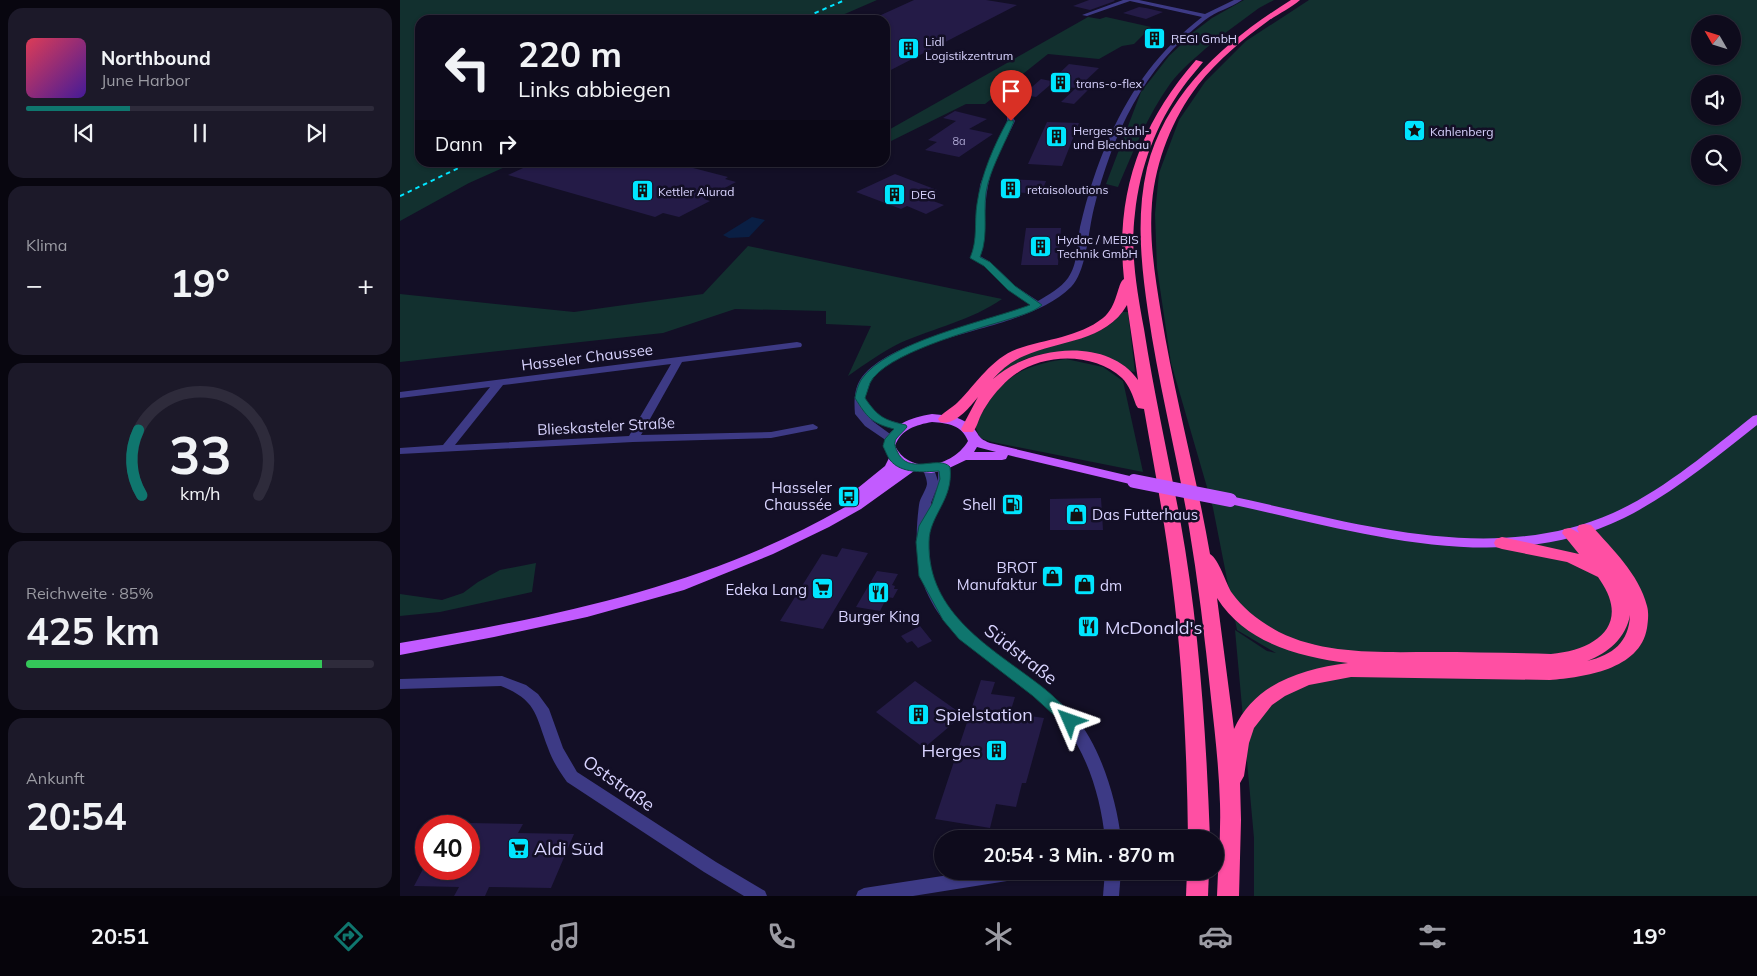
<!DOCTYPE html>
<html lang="de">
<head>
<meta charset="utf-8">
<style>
	:root { --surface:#0e0b1c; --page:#1c1929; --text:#f1f3f6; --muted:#9b9ba3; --line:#2e2b3b; --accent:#0f766e }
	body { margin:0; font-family:Mulish,sans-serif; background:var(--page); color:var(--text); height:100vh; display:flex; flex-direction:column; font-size:19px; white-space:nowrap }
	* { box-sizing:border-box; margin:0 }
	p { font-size:16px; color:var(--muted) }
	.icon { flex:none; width:28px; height:28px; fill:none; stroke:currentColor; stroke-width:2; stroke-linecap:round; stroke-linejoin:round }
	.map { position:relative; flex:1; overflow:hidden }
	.sheet { display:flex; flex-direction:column; gap:8px; padding:8px; background:#08060f; width:400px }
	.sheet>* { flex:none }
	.banner { position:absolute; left:15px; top:15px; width:475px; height:152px; border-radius:15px; box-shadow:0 1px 4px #0004,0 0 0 1px var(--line); background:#0e0b1c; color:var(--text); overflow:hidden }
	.needle { width:32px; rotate:309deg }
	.fabs { position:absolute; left:1291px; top:15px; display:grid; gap:10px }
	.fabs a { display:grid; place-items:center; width:50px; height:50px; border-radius:50%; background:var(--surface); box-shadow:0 1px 4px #0004,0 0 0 1px var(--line); font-size:25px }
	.speed { position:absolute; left:15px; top:815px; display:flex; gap:10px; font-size:25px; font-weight:700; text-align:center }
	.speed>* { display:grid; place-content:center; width:65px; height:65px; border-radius:50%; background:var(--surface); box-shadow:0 1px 4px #0004,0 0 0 1px var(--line); line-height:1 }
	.speed .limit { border:8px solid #d22; background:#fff; color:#111 }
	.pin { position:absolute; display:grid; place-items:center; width:42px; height:42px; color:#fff; margin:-51px -21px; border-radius:50% 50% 50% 0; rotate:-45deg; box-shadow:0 0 5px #0007 }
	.pin .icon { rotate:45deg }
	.me { position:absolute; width:55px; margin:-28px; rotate:313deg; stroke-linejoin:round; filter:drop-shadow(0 0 4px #0008) }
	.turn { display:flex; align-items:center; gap:18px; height:105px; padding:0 20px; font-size:22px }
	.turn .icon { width:65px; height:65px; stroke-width:2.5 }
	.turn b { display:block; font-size:35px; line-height:42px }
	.then { display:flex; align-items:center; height:48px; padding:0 20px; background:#0003; gap:10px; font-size:19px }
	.big { font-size:38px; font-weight:700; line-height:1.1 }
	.sheet .widget { flex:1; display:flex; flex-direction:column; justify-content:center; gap:8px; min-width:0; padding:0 18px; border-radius:15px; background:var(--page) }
	.sheet .dial { align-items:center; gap:0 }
	.dial svg { height:130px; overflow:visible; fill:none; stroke:var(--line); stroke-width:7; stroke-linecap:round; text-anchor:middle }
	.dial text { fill:var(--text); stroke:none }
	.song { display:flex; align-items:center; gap:15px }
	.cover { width:60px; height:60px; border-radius:8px; background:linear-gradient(135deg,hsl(350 70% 55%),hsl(260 70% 35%)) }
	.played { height:5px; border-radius:2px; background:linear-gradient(90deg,var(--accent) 30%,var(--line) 30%) }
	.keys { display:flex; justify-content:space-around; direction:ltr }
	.heat { display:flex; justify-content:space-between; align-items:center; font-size:28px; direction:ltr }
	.charge { height:8px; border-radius:4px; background:linear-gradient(90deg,#34c759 85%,var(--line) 0) }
	.trip { position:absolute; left:534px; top:830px; width:290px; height:50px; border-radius:25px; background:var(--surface); box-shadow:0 1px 4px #0004,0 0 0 1px var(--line); font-weight:700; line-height:50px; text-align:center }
	.dock { display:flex; height:80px; justify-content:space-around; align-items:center; background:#06040b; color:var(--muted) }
	.dock .icon { width:35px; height:35px }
	.dock .active { color:var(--accent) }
	.dock b { font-size:22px; color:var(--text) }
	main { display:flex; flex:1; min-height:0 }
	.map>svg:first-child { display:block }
</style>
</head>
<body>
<main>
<section class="sheet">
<div class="widget">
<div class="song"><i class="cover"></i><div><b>Northbound</b><p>June Harbor</p></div></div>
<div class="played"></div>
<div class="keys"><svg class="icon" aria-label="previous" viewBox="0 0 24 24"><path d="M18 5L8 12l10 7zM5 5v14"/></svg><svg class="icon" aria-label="pause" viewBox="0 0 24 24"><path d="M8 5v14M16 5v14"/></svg><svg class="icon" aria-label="next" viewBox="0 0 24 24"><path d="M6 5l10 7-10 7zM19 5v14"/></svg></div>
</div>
<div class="widget"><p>Klima</p>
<div class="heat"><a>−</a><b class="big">19°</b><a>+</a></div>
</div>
<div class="widget dial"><svg viewBox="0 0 100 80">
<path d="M14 69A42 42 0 1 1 86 69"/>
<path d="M14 69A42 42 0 0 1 12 29" stroke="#0f766e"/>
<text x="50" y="56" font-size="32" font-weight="700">33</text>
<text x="50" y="72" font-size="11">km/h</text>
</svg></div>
<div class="widget"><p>Reichweite · 85%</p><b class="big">425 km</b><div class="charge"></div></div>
<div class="widget"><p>Ankunft</p><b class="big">20:54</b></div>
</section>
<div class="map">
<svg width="1357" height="896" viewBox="0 0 1357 896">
	<rect width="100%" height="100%" fill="#130f26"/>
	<g fill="#12302f" fill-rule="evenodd">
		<polygon points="0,0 477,0 431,20 20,20 20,162 114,163 69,183 0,221"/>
		<polygon points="844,0 874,0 859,8 813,42 787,37 812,18"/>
		<path d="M 909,0 L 1357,0 L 1357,896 L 854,896 L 854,838 L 835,630 L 867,651 L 876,653 L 837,630 L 813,508 L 771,363 L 757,268 L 755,214 L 759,173 L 779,120 L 805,82 L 846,41 ZM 1300,24 L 1332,24 L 1332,56 L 1300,56 ZM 1300,84 L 1332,84 L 1332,116 L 1300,116 ZM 1300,144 L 1332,144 L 1332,176 L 1300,176 Z"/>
		<polygon points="688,17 700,19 706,17 751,27 734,44 722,46 699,59 648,54 585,104 566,104 485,144 485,132"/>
		<path d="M 786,40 L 811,44 C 796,57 781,69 770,84 C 747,116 733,152 718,187 L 706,184 L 741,92 L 769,56 Z"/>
		<path d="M 348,246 L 602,299 C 572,320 534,328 500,343 C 482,352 465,364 448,376 L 471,326 L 426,324 L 426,311 L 335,309 L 263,333 L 0,362 L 0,294 L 174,312 L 303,294 Z"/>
		<path d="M 722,312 L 728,312 L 735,372 C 694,367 665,341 623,360 C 610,366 598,379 588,389 C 595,377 603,365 616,358 C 649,339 699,345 722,312 Z"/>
		<path d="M 666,359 L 703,367 L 723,381 L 743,472 L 592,442 L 580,438 L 575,426 C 598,381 616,366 666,359 Z"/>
		<polygon points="136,563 132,592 40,612 0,616 0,594 42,600 63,593 78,582 100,570"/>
	</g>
	<polygon fill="#0a1f44" points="352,217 365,220 349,237 329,238 323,235"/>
	<g fill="#241b47">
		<polygon points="514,0 586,0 617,5 485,73 485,20 470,20"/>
		<polygon points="689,0 714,0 715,1 690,10 673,6"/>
		<polygon points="739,7 746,8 763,12 746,19 723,13"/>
		<polygon points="669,64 699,68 682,84 693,85 674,104 661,102 676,88 650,85 636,97 623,95 641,79 651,81"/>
		<polygon points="555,111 587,119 569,129 593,134 559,157 525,150 537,142 528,140 556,121 543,118"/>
		<polygon points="647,122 679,123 662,166 628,164"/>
		<polygon points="136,162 270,162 328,177 325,179 336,182 304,199 310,201 279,217 263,213 255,217 108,175"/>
		<polygon points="495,174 537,190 522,197 544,205 526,214 507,206 501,209 456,192"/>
		<polygon points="607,179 629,180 646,181 641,194 601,191"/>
		<polygon points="626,228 661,228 658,265 621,265"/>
		<polygon points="623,495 622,513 601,513 602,496"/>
		<polygon points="701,498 703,530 650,530 650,499"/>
		<polygon points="442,548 468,553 423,629 380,621 422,554 437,557"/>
		<polygon points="477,571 498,574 492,585 495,586 494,589 498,589 493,598 487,597 480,611 456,607"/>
		<polygon points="520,626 532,641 518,648 512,641 507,643 501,636"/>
		<polygon points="581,680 595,682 591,694 615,697 610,713 644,718 626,783 622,783 616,807 596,804 590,828 535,819"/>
		<polygon points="515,681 563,715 524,748 476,712"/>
		<polygon points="69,823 123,824 118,833 174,834 151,888 89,887 85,896 54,896 59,887 14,886 23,869 69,869"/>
	</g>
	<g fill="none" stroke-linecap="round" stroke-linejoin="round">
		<g fill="#3d3a85" fill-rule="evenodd">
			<path d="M 723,0 L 739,0 L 805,14 L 834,0 L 842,0 C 831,8 816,11 805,20 C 743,68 713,133 694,208 C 688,231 687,270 671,287 C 656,302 635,311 615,318 C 575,333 497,345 471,380 C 466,387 465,395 465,402 C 470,405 472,410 477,414 C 486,421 496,422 506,425 L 507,427 L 502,430 L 481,425 L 471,420 L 497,439 L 491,442 L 487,441 L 465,426 L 455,414 C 454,403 454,390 460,380 C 486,340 586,325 631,305 L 609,290 L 584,266 L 571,257 L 575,242 L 580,185 L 589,161 L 607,121 L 607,114 L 611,114 L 615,121 C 605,142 592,163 588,186 C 583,209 587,234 580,256 L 590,262 L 615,286 L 638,301 C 648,295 661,288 668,278 C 678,264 677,243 680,227 C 687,196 697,165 710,136 C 732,87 760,50 802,17 L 730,1 L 687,16 L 682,15 Z"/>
			<path d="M 397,342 L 401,343 L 402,345 L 401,347 L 282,362 L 241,435 L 371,432 L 413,424 L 418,427 L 417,429 L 371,438 L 233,442 L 0,454 L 0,448 L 43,445 L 90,387 L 0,398 L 0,392 ZM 271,364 L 229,436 L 55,445 L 103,385 Z"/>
			<path d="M 544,463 L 550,467 C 552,496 540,504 531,527 C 527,537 530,566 533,576 C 554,641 630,668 674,716 C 700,744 717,801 721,839 L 705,839 C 701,800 689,758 665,726 C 648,704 613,680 590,662 C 566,644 543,626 529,597 C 515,570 515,535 519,505 C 520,497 526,491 527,484 C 527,479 524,473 523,469 L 525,466 L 533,466 L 538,481 L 538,467 ZM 537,487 L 531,505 L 531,503 Z"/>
			<path d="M 102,676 L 126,685 L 138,694 L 149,709 L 163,748 L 177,772 L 316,862 L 365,891 L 367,896 L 344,896 L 304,872 L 167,782 C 159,771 152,760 148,748 C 135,714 137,701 101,686 L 0,689 L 0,679 Z"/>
			<polygon points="575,871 633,871 631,876 625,878 513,896 456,896 458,891 464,888"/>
			<polygon points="705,871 721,871 719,896 703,896"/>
		</g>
		<g fill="#c25bff" fill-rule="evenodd">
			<path d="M 532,414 C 545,415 560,416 570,425 C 581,434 575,437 590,443 L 734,477 L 740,481 L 734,485 L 608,455 L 606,459 L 602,460 L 566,460 L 545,470 L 531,473 L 514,471 L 461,509 L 429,527 L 373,554 L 284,590 L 187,617 L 94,637 L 0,655 L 0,643 C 157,616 313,585 452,503 L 446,499 L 448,496 L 485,466 L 489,458 L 483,446 C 491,424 510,418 532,414 ZM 532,422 C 548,423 562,425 568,441 C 553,467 510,476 495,446 C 501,429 516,425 532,422 ZM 577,447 L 596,452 L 574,452 Z"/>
			<path d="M 1357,415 L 1357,425 C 1315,458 1272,494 1224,518 C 1101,579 956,531 830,504 L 823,500 L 830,496 C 952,522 1092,567 1213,513 C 1264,490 1309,451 1353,416 Z"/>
		</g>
		<g fill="#ff4fa3" fill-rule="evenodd">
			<path d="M 891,0 L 900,0 C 891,8 878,14 868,21 C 843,39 818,60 798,85 C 772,119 756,160 752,203 C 749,240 755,276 761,313 C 774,394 796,473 810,554 C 819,559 826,584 832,593 C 843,609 862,623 879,632 C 925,655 982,652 1033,652 C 1072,652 1112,653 1151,654 C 1196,650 1231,625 1200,580 L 1198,577 L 1167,562 L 1102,549 L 1096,547 L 1094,543 L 1096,539 L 1102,537 L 1179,554 L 1162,533 L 1164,529 L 1170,528 L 1179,533 L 1177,529 L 1179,525 L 1185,524 L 1191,525 C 1212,549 1239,574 1247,606 C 1249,613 1248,621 1247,628 C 1240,670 1184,677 1150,680 L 951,677 L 909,685 L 885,696 L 872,705 L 854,728 L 849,743 L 844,776 L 840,783 L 841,820 L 839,896 L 817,896 C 818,865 821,835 820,804 C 819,769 815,733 811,698 C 805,639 798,580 788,521 C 776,451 758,382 748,312 C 741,264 736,216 747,168 C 766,92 827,40 891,0 ZM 817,598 C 845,643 900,657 948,663 C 902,669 855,683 834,729 ZM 1230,615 C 1229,642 1213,655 1187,661 C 1208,653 1226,638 1230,615 Z"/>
			<path d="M 796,60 L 803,62 C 797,70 789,78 783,87 C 756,124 740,167 735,213 C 730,252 737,291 744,329 C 754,393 768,455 780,519 C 799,624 806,731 810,839 L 788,839 C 787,753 783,667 772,581 C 765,523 754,466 744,409 L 738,408 L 736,405 C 733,396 729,385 722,378 C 692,351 639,353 609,379 C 598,389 588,401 581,415 C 578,421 577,427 573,432 L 563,432 L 561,429 L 578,397 C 569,408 555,426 540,422 L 538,419 C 543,412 552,408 558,402 C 577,383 591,359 617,349 C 646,339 679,337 703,318 C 718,306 717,283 724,279 C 715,194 740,124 796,60 ZM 727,305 L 738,380 C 707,336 629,346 593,379 C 602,369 612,361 624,356 C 660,340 706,342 727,305 Z"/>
			<polygon points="787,871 809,871 808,896 786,896"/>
		</g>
		<g stroke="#00e5ff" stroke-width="2" stroke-dasharray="4.5 4" stroke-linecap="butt">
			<polyline points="399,20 445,0"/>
			<polyline points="0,196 71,162"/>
		</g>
		<polyline stroke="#c25bff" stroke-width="14" points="734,481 830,500"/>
	</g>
	<path fill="#0f766e" stroke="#0a4d48" d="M 608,120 L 614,121 C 606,141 594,162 588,183 C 581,207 590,234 580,257 L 590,262 L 615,286 L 642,305 C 633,313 615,317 603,321 C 573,330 484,354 470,383 C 468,388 467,393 465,398 C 478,417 484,420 506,425 L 507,427 C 504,431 499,435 496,439 C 494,443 495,447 497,451 C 508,477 538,454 550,467 C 554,500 529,515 529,542 C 527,614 592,648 641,686 C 653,695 664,707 675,717 L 677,721 L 675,725 L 670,727 L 665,725 L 633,696 L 559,639 L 543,620 L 519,576 L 516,542 L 519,526 L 532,504 L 540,479 L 539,471 C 524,472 501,474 490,460 C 487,456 485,450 483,446 L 485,439 L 494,429 C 471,423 467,417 455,398 C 456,392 458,385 461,380 C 486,342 587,321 630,305 L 608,290 L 584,266 L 570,258 C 578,240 574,222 577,204 C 581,175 594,145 608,120 Z"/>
	<defs>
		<symbol id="building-square" viewBox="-11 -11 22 22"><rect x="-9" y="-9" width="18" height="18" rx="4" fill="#00e5ff" stroke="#130f26"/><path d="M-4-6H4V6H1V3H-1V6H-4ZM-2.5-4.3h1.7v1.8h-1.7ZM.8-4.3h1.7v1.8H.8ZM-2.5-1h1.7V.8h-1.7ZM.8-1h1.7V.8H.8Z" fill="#111"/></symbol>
		<symbol id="sight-square" viewBox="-11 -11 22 22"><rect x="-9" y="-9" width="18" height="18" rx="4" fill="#00e5ff" stroke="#130f26"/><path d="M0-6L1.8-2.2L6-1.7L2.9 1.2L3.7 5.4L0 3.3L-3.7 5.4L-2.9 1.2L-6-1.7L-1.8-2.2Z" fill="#111"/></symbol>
		<symbol id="bus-square" viewBox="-11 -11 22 22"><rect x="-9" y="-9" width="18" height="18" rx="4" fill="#00e5ff" stroke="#130f26"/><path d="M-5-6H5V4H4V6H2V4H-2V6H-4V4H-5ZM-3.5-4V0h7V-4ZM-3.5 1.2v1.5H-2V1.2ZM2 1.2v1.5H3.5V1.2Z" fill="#111"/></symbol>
		<symbol id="fuel-square" viewBox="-11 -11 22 22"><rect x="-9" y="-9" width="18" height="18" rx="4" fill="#00e5ff" stroke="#130f26"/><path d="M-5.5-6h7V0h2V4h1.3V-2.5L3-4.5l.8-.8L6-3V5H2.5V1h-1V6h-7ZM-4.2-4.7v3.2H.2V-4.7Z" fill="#111"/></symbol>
		<symbol id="shop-square" viewBox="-11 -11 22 22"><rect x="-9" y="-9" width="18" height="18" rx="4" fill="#00e5ff" stroke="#130f26"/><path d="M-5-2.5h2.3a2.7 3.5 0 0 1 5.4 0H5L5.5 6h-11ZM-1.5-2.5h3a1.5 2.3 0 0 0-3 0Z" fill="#111"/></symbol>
		<symbol id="supermarket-square" viewBox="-11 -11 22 22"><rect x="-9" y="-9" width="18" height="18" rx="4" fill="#00e5ff" stroke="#130f26"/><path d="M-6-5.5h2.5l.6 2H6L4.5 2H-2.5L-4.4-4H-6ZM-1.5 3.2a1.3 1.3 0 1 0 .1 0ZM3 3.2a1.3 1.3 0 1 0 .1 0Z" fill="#111"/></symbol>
		<symbol id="restaurant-square" viewBox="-11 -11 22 22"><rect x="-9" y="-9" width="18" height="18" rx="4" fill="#00e5ff" stroke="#130f26"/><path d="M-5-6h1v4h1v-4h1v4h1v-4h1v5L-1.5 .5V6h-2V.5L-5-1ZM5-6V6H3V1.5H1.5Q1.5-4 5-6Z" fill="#111"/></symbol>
	</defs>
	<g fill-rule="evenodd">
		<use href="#building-square" x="742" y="26" width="25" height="25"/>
		<use href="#building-square" x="496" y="36" width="25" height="25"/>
		<use href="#building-square" x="648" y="70" width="25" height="25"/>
		<use href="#sight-square" x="1002" y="118" width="25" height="25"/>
		<use href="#building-square" x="644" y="124" width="25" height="25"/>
		<use href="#building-square" x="598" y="176" width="25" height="25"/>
		<use href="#building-square" x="230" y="178" width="25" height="25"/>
		<use href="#building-square" x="482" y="182" width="25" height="25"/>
		<use href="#building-square" x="628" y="234" width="25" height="25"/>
		<use href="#bus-square" x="436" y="484" width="25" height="25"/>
		<use href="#fuel-square" x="600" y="492" width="25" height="25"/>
		<use href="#shop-square" x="664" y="502" width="25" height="25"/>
		<use href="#shop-square" x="640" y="564" width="25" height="25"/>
		<use href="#shop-square" x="672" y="572" width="25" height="25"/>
		<use href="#supermarket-square" x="410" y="576" width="25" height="25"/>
		<use href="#restaurant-square" x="466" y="580" width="25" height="25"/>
		<use href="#restaurant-square" x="676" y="614" width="25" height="25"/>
		<use href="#building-square" x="506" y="702" width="25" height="25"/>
		<use href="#building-square" x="584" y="738" width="25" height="25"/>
		<use href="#supermarket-square" x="106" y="836" width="25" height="25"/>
	</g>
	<g text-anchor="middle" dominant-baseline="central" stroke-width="5" stroke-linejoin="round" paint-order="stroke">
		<g font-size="11" fill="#aca6d1">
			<text x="559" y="141">8a</text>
		</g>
		<g font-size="12" fill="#d9d4ff" stroke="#130f26" text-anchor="start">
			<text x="771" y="38">REGI GmbH</text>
			<text x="525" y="41">Lidl<tspan x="525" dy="14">Logistikzentrum</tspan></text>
			<text x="676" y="83">trans-o-flex</text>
			<text x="673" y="130">Herges Stahl-<tspan x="673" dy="14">und Blechbau</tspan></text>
			<text x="1030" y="131">Kahlenberg</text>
			<text x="627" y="189">retaisoloutions</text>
			<text x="258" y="191">Kettler Alurad</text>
			<text x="511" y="194">DEG</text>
			<text x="657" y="239">Hydac / MEBIS<tspan x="657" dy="14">Technik GmbH</tspan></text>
		</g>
		<g font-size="15" fill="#d9d4ff" stroke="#130f26">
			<text transform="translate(187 357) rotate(-7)">Hasseler Chaussee</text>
			<text transform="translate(206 426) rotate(-3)">Blieskasteler Straße</text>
		</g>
		<g font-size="15" fill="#d9d4ff" stroke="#130f26" text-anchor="end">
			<text x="432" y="487">Hasseler<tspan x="432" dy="17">Chaussée</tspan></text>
			<text x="596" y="504">Shell</text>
			<text x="692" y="514" text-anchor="start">Das Futterhaus</text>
			<text x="637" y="567">BROT<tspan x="637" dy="17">Manufaktur</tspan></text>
			<text x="700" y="585" text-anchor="start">dm</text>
			<text x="407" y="589">Edeka Lang</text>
			<text x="479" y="616" text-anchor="middle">Burger King</text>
		</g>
		<g font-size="18" fill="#d9d4ff" stroke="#130f26" text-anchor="start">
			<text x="705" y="627">McDonald's</text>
			<text x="535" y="714">Spielstation</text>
			<text x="581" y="750" text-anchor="end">Herges</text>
			<text x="134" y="848">Aldi Süd</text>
		</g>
		<g font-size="18" fill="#d9d4ff" stroke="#130f26">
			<text transform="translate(621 654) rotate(38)">Südstraße</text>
			<text transform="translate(219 783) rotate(35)">Oststraße</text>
		</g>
	</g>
</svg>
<div class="fabs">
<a><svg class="needle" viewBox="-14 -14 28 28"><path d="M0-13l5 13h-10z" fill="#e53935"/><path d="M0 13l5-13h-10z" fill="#9b9ba3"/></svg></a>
<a><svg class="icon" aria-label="sound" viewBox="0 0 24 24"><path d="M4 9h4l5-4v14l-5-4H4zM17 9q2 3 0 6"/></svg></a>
<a><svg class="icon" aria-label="search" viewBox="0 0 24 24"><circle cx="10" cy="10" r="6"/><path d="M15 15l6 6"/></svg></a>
</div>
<div class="speed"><div class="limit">40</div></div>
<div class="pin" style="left:611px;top:121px;background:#d93025"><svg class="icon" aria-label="arrive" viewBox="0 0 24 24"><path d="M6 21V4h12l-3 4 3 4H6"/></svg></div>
<svg class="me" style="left:670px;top:721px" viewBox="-20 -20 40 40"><path d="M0-17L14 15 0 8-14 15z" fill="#0f766e" stroke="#fff" stroke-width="4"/></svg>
<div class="trip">20:54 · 3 Min. · 870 m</div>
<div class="banner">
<div class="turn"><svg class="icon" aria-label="left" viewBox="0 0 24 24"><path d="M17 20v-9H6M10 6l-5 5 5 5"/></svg><div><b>220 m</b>Links abbiegen</div></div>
<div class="then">Dann<svg class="icon" aria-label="right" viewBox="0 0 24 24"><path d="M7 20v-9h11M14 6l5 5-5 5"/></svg></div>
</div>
</div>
</main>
<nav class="dock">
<b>20:51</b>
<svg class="icon active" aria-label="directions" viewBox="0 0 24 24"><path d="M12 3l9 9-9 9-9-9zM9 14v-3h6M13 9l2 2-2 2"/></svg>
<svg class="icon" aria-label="music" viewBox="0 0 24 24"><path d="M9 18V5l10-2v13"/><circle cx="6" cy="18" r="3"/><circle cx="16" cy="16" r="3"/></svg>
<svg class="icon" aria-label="phone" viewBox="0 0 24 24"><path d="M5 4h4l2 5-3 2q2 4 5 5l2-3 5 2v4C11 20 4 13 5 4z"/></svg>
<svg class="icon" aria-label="climate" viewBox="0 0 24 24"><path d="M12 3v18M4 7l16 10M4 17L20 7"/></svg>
<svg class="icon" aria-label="car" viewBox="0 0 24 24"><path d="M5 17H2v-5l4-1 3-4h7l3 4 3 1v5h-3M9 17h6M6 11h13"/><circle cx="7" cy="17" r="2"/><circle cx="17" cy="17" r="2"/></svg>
<svg class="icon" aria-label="filters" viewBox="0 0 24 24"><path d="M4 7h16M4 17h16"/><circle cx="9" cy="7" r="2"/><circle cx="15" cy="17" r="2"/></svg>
<b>19°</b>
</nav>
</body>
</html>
